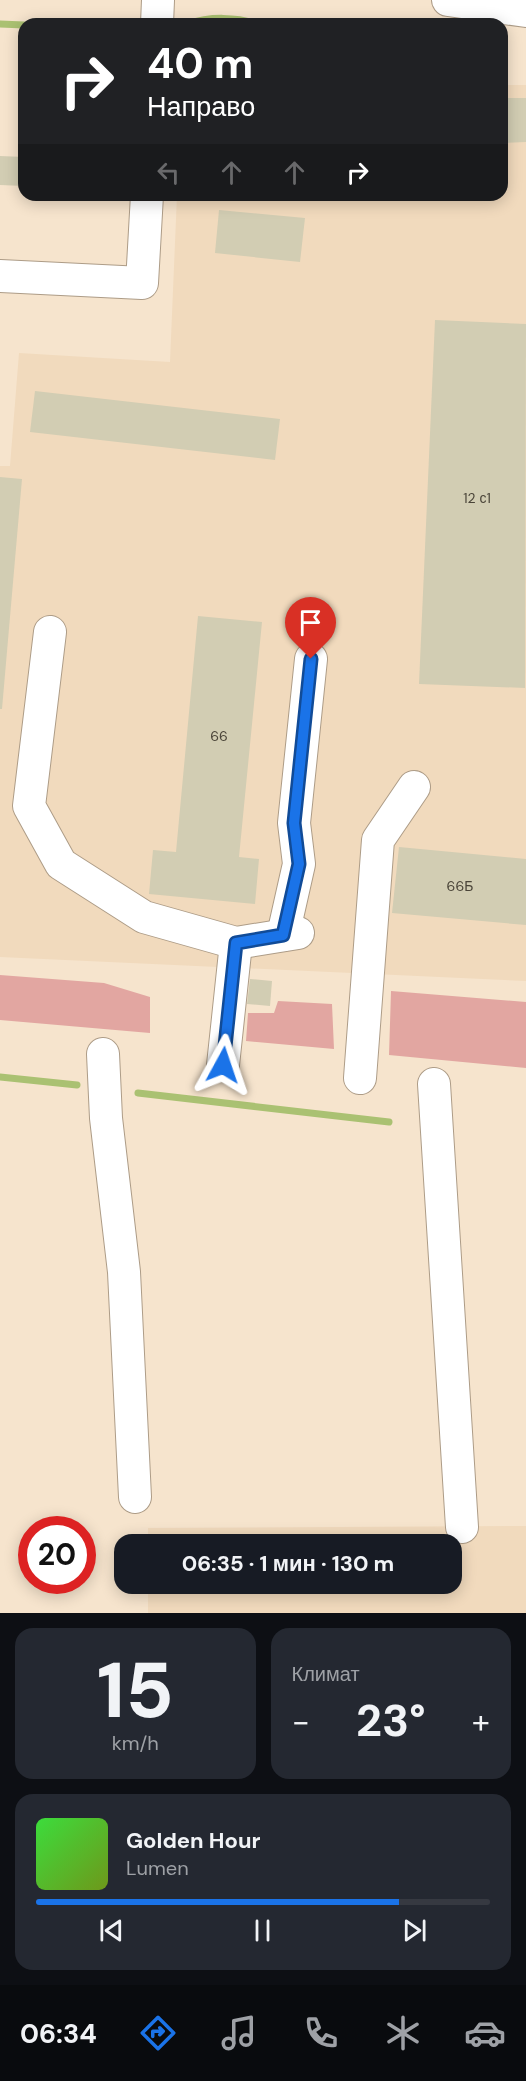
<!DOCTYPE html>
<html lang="ru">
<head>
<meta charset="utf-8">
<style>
	:root { --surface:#171b24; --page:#242831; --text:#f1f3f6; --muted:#9ea1a6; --line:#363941; --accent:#1a73e8 }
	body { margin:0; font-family:"DM Sans",sans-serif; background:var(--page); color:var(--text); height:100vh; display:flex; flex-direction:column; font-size:22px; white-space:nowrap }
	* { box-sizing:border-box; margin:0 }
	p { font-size:20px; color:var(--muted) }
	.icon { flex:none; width:33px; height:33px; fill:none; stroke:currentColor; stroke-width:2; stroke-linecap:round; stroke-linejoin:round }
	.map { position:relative; height:1613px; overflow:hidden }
	.drawer { display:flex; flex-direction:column; gap:15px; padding:15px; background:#0d0f14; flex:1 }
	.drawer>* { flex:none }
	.hud { position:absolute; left:18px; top:18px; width:490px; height:183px; border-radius:18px; box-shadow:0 3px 15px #0003; background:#202124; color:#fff; overflow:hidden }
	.speed { position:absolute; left:18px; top:1516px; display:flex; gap:12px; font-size:30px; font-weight:700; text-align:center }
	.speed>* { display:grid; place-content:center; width:78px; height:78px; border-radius:50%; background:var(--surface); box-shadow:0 3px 15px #0003; line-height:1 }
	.speed .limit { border:9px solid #d22; background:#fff; color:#111 }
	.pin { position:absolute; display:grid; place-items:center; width:51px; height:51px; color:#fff; margin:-62px -26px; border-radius:50% 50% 50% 0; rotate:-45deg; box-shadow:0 0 6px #0007 }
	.pin .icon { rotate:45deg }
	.me { position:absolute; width:66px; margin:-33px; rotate:5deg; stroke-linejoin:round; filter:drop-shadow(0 0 4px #0008) }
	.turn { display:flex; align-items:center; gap:21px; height:126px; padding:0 30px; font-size:27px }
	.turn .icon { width:78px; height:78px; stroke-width:2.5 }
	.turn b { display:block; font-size:42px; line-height:51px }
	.lanes { display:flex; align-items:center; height:57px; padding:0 30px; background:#0003; justify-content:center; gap:30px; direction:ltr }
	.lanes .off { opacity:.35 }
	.big { font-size:45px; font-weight:700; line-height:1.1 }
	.drawer .widget { flex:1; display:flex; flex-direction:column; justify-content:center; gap:9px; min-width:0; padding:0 21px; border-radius:18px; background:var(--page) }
	.drawer .dial { align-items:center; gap:0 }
	.dial b { font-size:78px; line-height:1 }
	.song { display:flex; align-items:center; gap:18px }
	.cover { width:72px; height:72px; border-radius:9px; background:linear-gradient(135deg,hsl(120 70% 55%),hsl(80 70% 35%)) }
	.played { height:6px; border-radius:3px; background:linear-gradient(90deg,var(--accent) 80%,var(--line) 80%) }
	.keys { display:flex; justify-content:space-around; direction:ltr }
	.heat { display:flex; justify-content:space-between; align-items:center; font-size:33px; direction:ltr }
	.drawer .tiles { flex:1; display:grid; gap:15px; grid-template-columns:1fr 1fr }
	.widget:last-child { grid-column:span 2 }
	.trip { position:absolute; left:114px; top:1534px; width:348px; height:60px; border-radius:18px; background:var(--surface); box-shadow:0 3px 15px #0003; font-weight:700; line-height:60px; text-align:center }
	.tabs { display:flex; height:96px; justify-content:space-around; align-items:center; background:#090b0e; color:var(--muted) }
	.tabs .icon { width:42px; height:42px }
	.tabs .active { color:var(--accent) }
	.tabs b { font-size:27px; color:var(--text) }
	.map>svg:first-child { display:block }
</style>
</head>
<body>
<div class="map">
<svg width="526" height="1613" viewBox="0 0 526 1613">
	<rect width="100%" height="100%" fill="#f6e4cd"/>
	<g fill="#f1dabd">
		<polygon points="503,85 526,85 526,981 0,957 0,466 10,466 19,353 170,362 177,195 502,195"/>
		<polygon points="526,1526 526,1613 148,1613 148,1584 452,1584 452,1545 148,1545 148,1528"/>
	</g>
	<g fill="#e2a6a1">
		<polygon points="0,975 104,983 150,997 150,1033 0,1020"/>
		<polygon points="391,991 526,1002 526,1068 389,1055"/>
		<polygon points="278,1001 332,1004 334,1049 246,1041 248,1013 274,1013"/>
	</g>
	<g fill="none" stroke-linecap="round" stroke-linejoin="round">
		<g stroke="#aac172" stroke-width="7">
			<polyline points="0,24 24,25"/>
			<path d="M 189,24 C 209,16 237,17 257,24"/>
			<polyline points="0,1077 77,1085"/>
			<polyline points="138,1093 389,1122"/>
		</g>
	</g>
	<g fill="#d2cdb3">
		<polygon points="502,98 526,98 526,142 502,143"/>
		<polygon points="0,156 24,157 24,186 0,185"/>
		<polygon points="219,210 305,218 300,262 215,253"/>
		<polygon points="435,320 526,324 525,688 419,684"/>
		<polygon points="35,391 280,419 275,460 30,432"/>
		<polygon points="0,477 22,479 2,709 0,709"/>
		<polygon points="198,616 262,622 239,857 259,859 255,904 149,894 153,850 176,852"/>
		<polygon points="399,847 526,859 526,925 392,913"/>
		<polygon points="250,979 272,981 270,1006 247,1004"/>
	</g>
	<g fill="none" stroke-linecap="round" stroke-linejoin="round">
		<defs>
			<g id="minor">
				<polyline points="448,0 526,11"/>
				<polyline points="157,24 158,0"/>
				<polyline points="0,276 142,283 147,195"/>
				<polyline points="50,632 29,806 61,864 144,917 236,943 298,933"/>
				<polyline points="283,935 299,864 294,823 311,659"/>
				<polyline points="103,1054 106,1118 124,1272 135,1497"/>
				<polyline points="223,1065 236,943"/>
				<polyline points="360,1078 378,840 414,787"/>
				<polyline points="434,1084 462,1527"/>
			</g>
		</defs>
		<use href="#minor" stroke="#ad9c87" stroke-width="34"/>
		<use href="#minor" stroke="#fff" stroke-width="32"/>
	</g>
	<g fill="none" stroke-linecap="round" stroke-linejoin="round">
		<defs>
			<polyline id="route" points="223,1065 236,943 283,935 299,864 294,823 311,659"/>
		</defs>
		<use href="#route" stroke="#114b97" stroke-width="15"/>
		<use href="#route" stroke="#1a73e8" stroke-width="10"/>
	</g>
	<g text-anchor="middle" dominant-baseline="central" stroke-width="5" stroke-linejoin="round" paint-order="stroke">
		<g font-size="14" fill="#4a4438">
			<text x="477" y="498">12 с1</text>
			<text x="219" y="736">66</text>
			<text x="460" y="886">66Б</text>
		</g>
	</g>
</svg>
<div class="speed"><div class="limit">20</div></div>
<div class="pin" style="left:311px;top:659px;background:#d93025"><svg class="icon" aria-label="arrive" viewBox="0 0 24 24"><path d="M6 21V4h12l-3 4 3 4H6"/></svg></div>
<svg class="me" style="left:223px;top:1065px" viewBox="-20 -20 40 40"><path d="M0-17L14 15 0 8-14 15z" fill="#1a73e8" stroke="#fff" stroke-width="4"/></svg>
<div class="trip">06:35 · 1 мин · 130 m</div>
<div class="hud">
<div class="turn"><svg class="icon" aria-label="right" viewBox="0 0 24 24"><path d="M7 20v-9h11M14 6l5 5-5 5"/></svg><div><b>40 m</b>Направо</div></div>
<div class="lanes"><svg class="icon off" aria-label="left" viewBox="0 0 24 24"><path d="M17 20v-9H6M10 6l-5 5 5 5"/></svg><svg class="icon off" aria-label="ahead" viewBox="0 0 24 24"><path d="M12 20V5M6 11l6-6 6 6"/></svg><svg class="icon off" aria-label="ahead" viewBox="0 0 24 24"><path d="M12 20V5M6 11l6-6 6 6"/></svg><svg class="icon" aria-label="right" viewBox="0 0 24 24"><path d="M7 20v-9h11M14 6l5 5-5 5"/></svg></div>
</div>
</div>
<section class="drawer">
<div class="tiles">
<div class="widget dial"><b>15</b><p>km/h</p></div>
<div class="widget"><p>Климат</p>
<div class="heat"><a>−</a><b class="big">23°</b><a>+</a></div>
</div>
<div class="widget">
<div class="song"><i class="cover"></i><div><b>Golden Hour</b><p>Lumen</p></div></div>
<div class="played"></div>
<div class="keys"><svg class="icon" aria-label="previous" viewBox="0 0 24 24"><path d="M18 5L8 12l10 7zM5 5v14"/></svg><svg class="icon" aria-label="pause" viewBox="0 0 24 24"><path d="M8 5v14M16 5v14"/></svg><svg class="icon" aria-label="next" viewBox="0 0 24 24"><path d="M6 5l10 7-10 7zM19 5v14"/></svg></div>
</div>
</div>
</section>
<nav class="tabs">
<b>06:34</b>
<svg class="icon active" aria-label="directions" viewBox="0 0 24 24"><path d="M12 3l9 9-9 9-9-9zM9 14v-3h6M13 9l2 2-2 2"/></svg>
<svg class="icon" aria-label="music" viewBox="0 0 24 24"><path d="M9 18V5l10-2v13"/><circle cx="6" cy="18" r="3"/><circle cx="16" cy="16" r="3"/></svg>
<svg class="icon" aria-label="phone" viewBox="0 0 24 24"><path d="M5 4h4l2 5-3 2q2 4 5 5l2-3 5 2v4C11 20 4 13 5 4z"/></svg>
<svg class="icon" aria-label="climate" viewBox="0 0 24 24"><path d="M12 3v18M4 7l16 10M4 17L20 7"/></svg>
<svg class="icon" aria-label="car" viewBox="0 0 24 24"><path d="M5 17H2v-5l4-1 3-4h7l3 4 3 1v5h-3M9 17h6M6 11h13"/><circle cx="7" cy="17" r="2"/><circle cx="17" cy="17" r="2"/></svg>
</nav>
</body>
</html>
